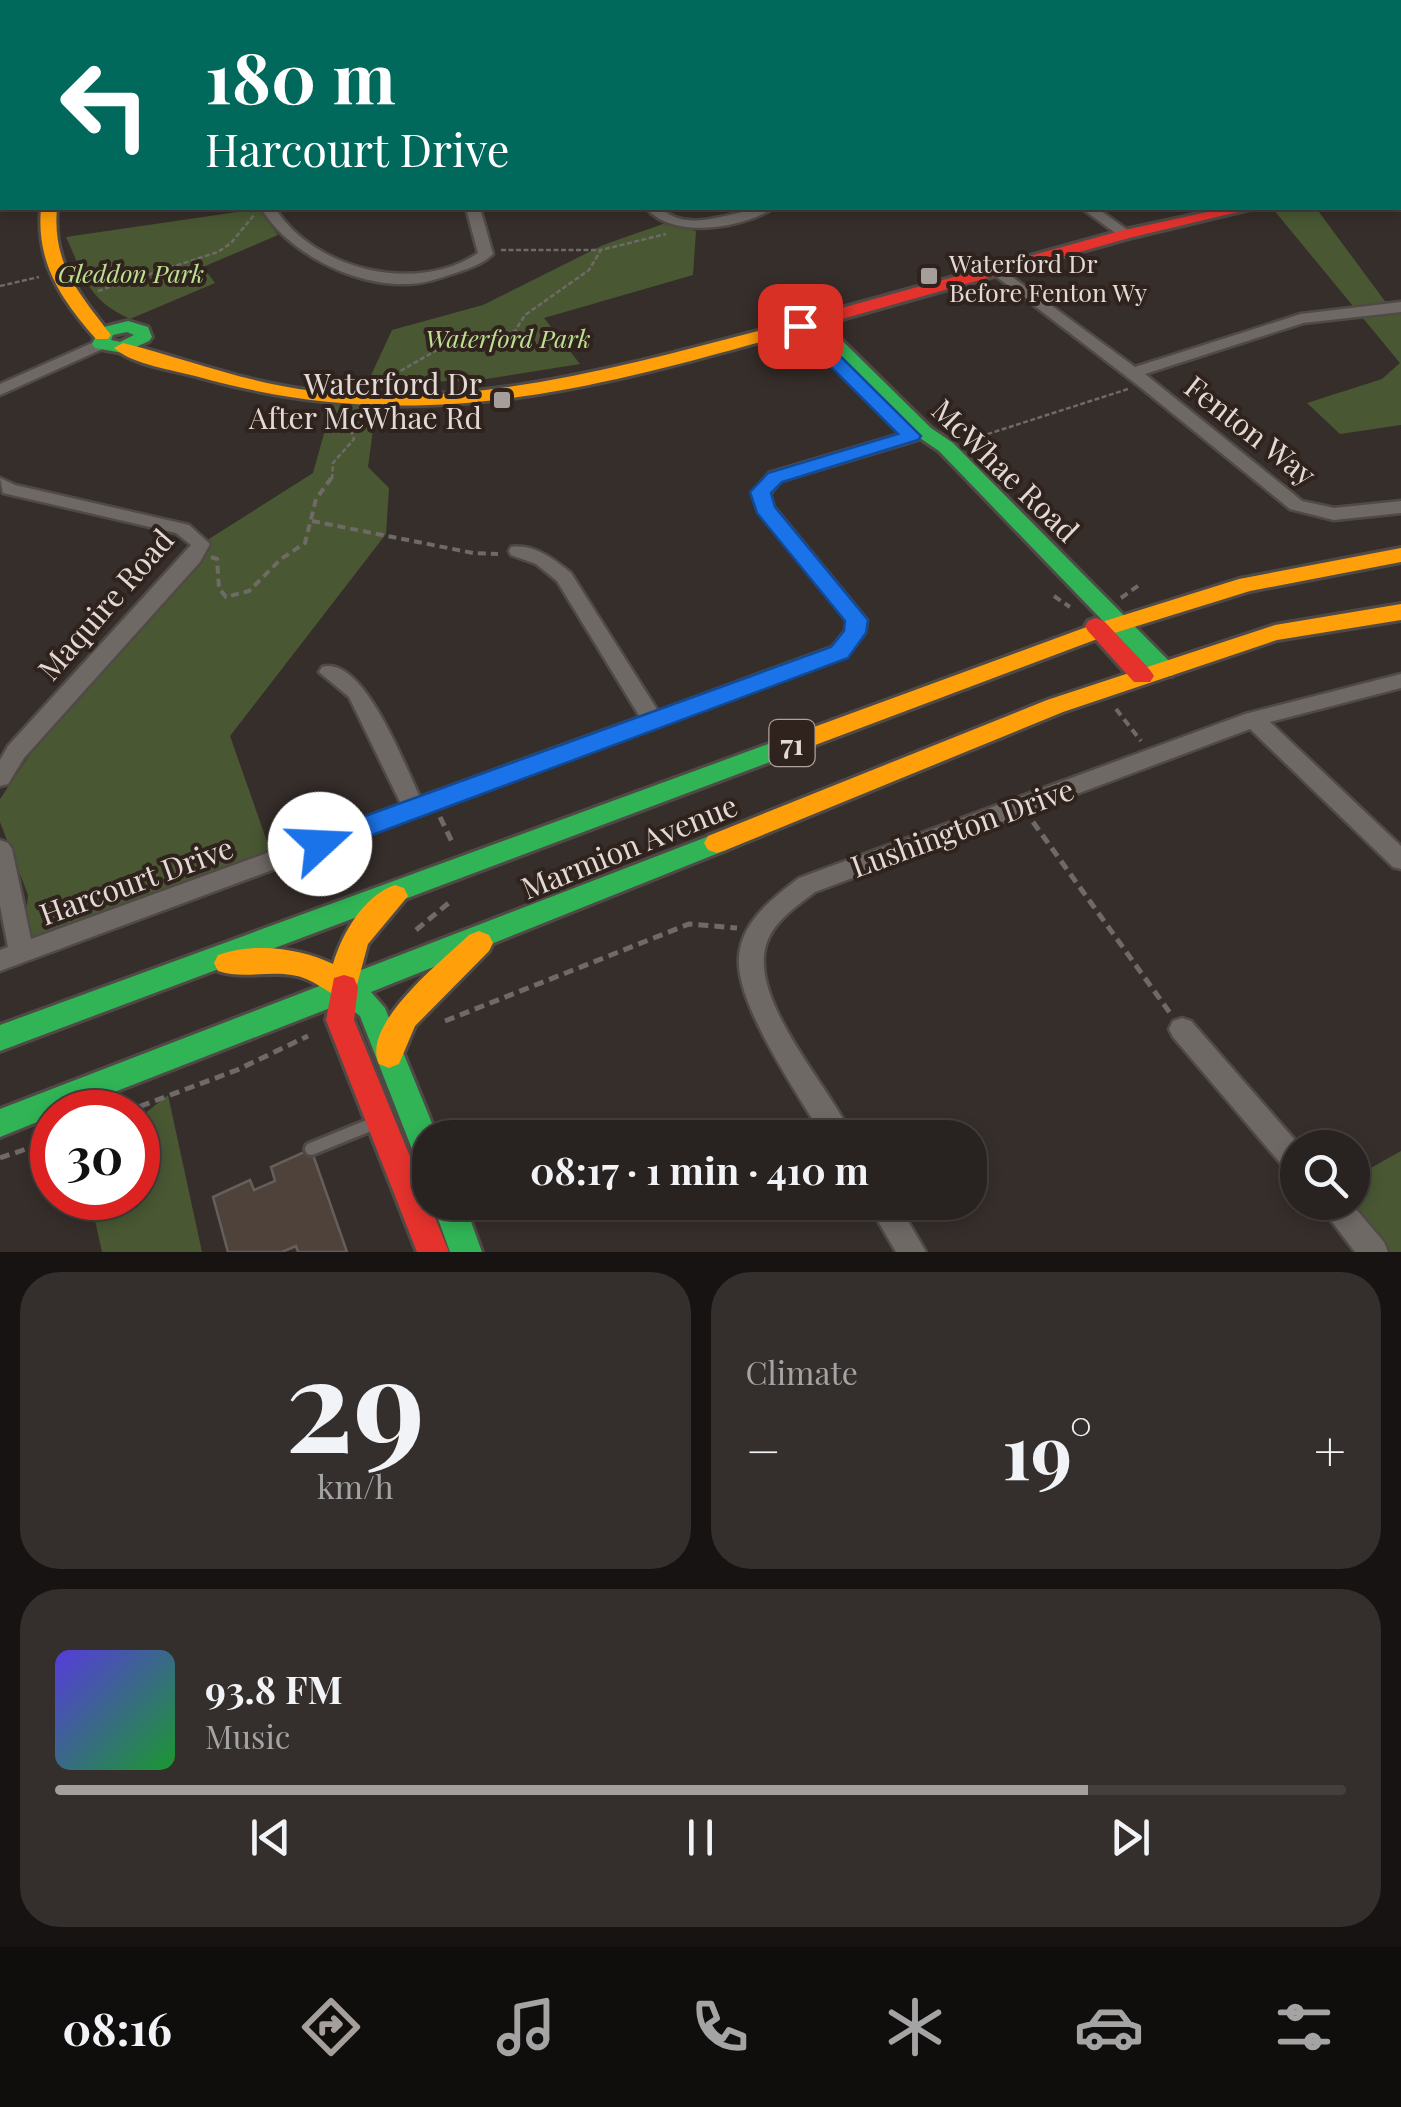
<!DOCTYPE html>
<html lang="en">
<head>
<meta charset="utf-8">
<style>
	:root { --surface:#282220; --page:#342f2d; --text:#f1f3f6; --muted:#a5a4a5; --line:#443f3e; --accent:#a69e9a }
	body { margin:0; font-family:"Playfair Display",serif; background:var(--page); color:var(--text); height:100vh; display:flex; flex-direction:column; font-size:38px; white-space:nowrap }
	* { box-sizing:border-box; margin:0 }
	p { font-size:32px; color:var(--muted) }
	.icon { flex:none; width:55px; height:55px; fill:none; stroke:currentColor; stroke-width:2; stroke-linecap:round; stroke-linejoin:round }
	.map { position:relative; height:1252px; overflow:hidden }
	.panel { display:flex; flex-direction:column; gap:20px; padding:20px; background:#161312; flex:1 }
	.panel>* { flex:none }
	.guide { position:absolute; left:0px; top:0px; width:1402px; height:210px; box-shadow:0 5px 15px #0003,0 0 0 2px var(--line); background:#00695c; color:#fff; overflow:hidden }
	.tools { position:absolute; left:1280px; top:1130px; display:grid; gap:20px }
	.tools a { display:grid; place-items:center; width:90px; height:90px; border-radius:50%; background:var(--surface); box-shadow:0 5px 15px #0003,0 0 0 2px var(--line); font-size:50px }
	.speed { position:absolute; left:30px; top:1090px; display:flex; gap:20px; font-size:50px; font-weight:700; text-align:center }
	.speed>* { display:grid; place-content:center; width:130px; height:130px; border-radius:50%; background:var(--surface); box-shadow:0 5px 15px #0003,0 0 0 2px var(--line); line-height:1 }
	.speed .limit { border:15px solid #d22; background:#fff; color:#111 }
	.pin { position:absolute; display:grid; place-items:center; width:85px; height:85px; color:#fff; margin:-42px; border-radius:20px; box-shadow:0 5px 15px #0006 }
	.me { position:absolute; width:110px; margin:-55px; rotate:70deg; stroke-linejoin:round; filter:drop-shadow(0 0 8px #0008) }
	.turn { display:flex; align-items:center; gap:35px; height:210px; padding:0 40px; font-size:45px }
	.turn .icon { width:130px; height:130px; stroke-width:2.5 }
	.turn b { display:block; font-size:70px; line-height:85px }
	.big { font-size:75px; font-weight:700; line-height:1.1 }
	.panel .card { flex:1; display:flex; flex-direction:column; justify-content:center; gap:15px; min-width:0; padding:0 35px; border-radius:40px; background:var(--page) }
	.panel .dial { align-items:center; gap:0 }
	.dial b { font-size:130px; line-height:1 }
	.song { display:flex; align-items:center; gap:30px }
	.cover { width:120px; height:120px; border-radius:15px; background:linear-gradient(135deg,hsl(250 70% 55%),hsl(130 70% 35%)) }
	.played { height:10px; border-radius:5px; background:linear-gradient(90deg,var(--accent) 80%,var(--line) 80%) }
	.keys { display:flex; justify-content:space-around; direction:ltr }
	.heat { display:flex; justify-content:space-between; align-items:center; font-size:55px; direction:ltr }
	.panel .tiles { flex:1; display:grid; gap:20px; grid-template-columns:1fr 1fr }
	.card:last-child { grid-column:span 2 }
	.trip { position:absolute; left:412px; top:1120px; width:575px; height:100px; border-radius:40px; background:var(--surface); box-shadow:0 5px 15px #0003,0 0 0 2px var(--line); font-weight:700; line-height:100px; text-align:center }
	.dock { display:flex; height:160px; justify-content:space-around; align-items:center; background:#100e0d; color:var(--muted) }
	.dock .icon { width:70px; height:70px }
	.dock .on { color:var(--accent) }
	.dock b { font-size:45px; color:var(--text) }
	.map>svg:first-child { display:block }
</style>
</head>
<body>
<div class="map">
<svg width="1401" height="1252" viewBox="0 0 1401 1252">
	<rect width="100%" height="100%" fill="#362e2b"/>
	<g fill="#495833">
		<polygon points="1316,208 1393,312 1401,311 1401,425 1340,434 1307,403 1382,379 1400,363 1273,209"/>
		<path d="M 258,209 L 278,235 L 203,267 L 215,283 L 130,319 C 87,299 85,278 66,237 Z"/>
		<polygon points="663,224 696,231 693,275 544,318 580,364 480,380 367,384 392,330 483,305 603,245"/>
		<polygon points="332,405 376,407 368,467 389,488 386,534 230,736 270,850 82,921 22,954 28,895 0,822 0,799 29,756 201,544 313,473"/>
		<polygon points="168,1095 202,1252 102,1252 90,1198 138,1198 138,1119"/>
		<polygon points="1401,1151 1401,1252 1382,1252 1342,1203 1352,1202 1353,1178"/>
	</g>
	<polygon fill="#4f423a" stroke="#655f5b" stroke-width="2.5" points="311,1149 347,1252 298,1252 296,1246 282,1252 228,1252 213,1197 250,1180 254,1190 275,1181 271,1167"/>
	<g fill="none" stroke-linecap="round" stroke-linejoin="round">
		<defs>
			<polyline id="lane" points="311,1149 375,1123"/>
			<g id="street">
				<polygon points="995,0 1037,0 1039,2 998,2"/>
				<polygon points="1309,0 1349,0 1351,2 1312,2"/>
				<rect x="1400" y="10" width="1" height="9"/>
				<polygon points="2,51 2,60 0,61 0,52"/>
				<polygon points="1400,59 1401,60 1401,68 1400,67"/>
				<rect x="1400" y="124" width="1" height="8"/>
				<rect x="0" y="143" width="2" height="8"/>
				<path d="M 261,208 L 275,208 C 314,270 417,295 478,253 L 466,208 L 480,208 L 493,254 C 482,265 467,269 452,274 C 438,279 422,284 407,284 C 354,286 288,253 261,208 Z"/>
				<path d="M 646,208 L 661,208 C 691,237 738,206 774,208 C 742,228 674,240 646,208 Z"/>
				<polygon points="1081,208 1097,208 1133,234 1121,237"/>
				<polygon points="989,260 1135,367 1301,314 1401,302 1401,312 1303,323 1145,374 1302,501 1334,508 1401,501 1401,513 1334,520 1290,509 1140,387 984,267 984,261"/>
				<polygon points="101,339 107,341 107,347 0,395 0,384"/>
				<path d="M 924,427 L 930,428 L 933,432 L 930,436 L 781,481 L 770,494 L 774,507 L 867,620 L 865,633 L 846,657 L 0,971 L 0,950 L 8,947 L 0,906 L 0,840 L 8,843 L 12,849 L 31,939 L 401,804 L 349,697 L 319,672 L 322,667 C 364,655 405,767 420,797 L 640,717 L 557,581 L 536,564 L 511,555 L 509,551 L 511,547 C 534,544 554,559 571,573 L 658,711 L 832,647 L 845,631 L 847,621 L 759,512 L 752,493 L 769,473 Z"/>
				<polygon points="0,478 15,485 189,525 210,544 200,562 24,758 8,784 0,786 0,760 8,746 191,545 176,533 3,493"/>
				<path d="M 1401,674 L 1401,688 L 1270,722 L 1401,846 L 1401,869 L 1393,867 L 1250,729 L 815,892 C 798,905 775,920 767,942 C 746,999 831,1087 853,1138 L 824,1138 C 800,1097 734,1003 739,956 C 742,921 773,898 799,878 L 1245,714 Z"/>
				<polygon points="1182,1018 1191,1021 1302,1148 1298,1148 1298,1176 1288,1172 1173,1037 1169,1029 1173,1021"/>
				<polygon points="867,1202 897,1202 926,1252 896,1252"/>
				<polygon points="1317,1202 1350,1202 1384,1242 1388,1252 1355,1252"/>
			</g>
			<g id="fast">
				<polygon points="1401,199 1401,209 1395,208 1400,208"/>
				<polygon points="805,309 811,310 931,428 953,443 1172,664 1176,670 1172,676 1156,676 939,451 917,436 799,318 796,314"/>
				<path d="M 128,321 L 148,327 L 152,337 L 149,341 L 123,353 L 95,348 L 92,344 L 100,328 ZM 127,332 L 134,335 L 120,342 L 111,340 L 113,335 Z"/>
				<polygon points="793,735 802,738 805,744 802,750 0,1051 0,1025"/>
				<polygon points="717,833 726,836 730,843 726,850 371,992 385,1008 438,1138 430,1138 430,1172 419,1167 360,1016 343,1003 63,1112 52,1112 52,1116 0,1137 0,1109"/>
				<polygon points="432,1202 464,1202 482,1252 450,1252"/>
			</g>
			<g id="slow">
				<polygon points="3,0 17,0 2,3"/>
				<path d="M 41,208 L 57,208 C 52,264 79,293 111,335 L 108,339 L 96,339 C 61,299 36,263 41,208 Z"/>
				<path d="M 797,321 L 806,326 L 803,330 C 592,389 419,439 199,377 C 174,370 133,365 114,348 L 123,343 C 187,359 249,384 316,391 C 482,411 638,361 797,321 Z"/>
				<polygon points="1401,548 1401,562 1250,591 1108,635 802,750 784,750 781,744 784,738 1092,625 1239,579"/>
				<polygon points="1401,604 1401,620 1277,640 1063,712 726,850 717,853 708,850 704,843 708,836 1047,700 1275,625"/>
				<path d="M 395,885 L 404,888 L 408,896 L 368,944 L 354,996 L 344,999 C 325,992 313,978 292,975 C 268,971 241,979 218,971 L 214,963 L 218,955 C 254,942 300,948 333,964 C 342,934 363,896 395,885 Z"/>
				<path d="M 479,931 L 489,935 L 493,943 L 489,951 L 415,1026 L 399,1064 L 389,1068 L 379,1064 C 360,1025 443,960 469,935 Z"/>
			</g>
			<g id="jam">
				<polygon points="1226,208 1254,208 1129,238 803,330 797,331 788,326 791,322 1120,231"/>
				<polygon points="1096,618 1104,621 1150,670 1154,676 1150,682 1134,682 1088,631 1085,626 1088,621"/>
				<polygon points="344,975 354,978 358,987 354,1020 449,1252 417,1252 326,1020 334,978"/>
			</g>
		</defs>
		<use href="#lane" stroke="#504a47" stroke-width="18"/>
		<use href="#street" stroke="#504a47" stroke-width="5"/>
		<use href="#fast" stroke="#504a47" stroke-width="6"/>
		<use href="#slow" stroke="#504a47" stroke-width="6"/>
		<use href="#jam" stroke="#504a47" stroke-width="6"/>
		<g stroke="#6f6a67" stroke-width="2.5" stroke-dasharray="5 2.5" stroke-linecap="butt">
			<polyline points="1366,0 1379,0"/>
			<polyline points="501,250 601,250"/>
			<polyline points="0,286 39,277"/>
			<polyline points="98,291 218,252 231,243 254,215"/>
			<polyline points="381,382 444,346 492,339 515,331 525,315 589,270 601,250 666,234"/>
			<polyline points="966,441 1128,389"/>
			<polyline points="332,479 333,463 354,439 348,422 351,416"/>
		</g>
		<g stroke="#6f6a67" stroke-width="4" stroke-dasharray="8 5" stroke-linecap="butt">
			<polyline points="312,521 473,553 498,554"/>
			<polyline points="211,557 217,559 219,588 226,597 249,591 281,559 305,543 316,499 332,477"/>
			<polyline points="1054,596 1070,607"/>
			<polyline points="1121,598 1142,583"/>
			<polyline points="1116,709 1141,741"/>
		</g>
		<g stroke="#6f6a67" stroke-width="5" stroke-dasharray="10 6" stroke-linecap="butt">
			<polyline points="440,817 453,844"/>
			<polyline points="1033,822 1170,1013"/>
			<polyline points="416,930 451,901"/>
			<polyline points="445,1021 689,924 737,928"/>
			<polyline points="125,1112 237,1070 308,1036"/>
			<polyline points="0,1158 52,1140"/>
		</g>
		<use href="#lane" stroke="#6f6966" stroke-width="12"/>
		<use href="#street" fill="#6f6966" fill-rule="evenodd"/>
		<use href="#fast" fill="#30b455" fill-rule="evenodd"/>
		<use href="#slow" fill="#ff9f0a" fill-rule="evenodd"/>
		<use href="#jam" fill="#e5322d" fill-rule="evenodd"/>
	</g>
	<polygon fill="#1a73e8" stroke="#114b97" stroke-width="2.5" points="800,320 806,322 921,436 918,440 782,482 771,493 775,507 868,620 866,633 848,658 329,851 320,854 310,851 306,844 310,836 831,647 844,631 845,621 757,513 750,492 768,473 898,434 793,329 793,322"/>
	<g fill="#a69e9a" stroke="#30231d" stroke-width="4">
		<rect x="919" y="266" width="20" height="20" rx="5"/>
		<rect x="492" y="390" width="20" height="20" rx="5"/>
	</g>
	<g text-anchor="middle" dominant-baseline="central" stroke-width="8" stroke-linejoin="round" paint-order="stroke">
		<g font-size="25" fill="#e3dad6" stroke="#30231d" text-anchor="start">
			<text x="949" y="262">Waterford Dr<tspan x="949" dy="29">Before Fenton Wy</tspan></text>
		</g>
		<g font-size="25" font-style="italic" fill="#bde191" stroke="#30231d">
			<text x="131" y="272">Gleddon Park</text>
			<text x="508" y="337">Waterford Park</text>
		</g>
		<rect fill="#30231d" stroke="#ada39e" stroke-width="2.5" x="769.5" y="720" width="45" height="46" rx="8"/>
		<g font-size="28" font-weight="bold" fill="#e3dad6">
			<text x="792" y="743">71</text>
		</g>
		<g font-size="30" fill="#e3dad6" stroke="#30231d" text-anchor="end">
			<text x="482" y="383">Waterford Dr<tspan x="482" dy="34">After McWhae Rd</tspan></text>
		</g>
		<g font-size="30" fill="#e3dad6" stroke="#30231d">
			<text transform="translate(1251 430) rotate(38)">Fenton Way</text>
			<text transform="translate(1006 470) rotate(44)">McWhae Road</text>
			<text transform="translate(105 604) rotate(-49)">Maquire Road</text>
			<text transform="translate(962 827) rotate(-20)">Lushington Drive</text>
			<text transform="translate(629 846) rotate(-22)">Marmion Avenue</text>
			<text transform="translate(136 880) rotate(-20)">Harcourt Drive</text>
		</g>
	</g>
</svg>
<div class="tools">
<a><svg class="icon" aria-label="search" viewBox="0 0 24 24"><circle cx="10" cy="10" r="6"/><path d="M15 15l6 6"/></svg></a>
</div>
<div class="speed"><div class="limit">30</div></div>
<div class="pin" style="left:800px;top:326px;background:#d93025"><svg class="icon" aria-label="arrive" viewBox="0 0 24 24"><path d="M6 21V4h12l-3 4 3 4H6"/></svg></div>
<svg class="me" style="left:320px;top:844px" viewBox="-20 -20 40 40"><circle r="19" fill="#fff"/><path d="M0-13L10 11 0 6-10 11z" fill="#1a73e8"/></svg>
<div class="trip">08:17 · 1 min · 410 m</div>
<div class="guide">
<div class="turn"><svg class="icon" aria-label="left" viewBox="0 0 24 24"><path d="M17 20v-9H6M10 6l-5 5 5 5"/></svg><div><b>180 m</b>Harcourt Drive</div></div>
</div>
</div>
<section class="panel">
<div class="tiles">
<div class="card dial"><b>29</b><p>km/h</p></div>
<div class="card"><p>Climate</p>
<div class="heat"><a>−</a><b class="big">19°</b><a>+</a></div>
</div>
<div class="card">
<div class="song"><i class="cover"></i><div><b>93.8 FM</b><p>Music</p></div></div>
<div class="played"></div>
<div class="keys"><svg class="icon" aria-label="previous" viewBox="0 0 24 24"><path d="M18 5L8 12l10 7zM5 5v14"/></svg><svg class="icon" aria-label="pause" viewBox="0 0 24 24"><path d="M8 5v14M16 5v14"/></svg><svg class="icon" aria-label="next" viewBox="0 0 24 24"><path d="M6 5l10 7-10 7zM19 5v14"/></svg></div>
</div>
</div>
</section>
<nav class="dock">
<b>08:16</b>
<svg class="icon on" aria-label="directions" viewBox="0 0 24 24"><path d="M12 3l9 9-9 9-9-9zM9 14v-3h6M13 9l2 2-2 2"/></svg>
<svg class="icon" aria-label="music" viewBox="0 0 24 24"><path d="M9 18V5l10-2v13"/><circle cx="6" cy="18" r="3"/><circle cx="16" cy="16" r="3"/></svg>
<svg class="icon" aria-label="phone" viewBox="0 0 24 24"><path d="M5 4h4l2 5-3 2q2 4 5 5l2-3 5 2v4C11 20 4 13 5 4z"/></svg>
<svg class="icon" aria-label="climate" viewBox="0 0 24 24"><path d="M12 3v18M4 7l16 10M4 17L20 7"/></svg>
<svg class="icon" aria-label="car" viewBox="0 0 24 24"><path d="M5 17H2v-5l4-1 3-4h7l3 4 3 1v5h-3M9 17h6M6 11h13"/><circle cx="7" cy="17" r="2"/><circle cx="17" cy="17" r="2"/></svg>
<svg class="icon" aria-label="filters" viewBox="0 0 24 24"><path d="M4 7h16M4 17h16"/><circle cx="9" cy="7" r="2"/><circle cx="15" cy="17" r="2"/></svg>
</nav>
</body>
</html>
